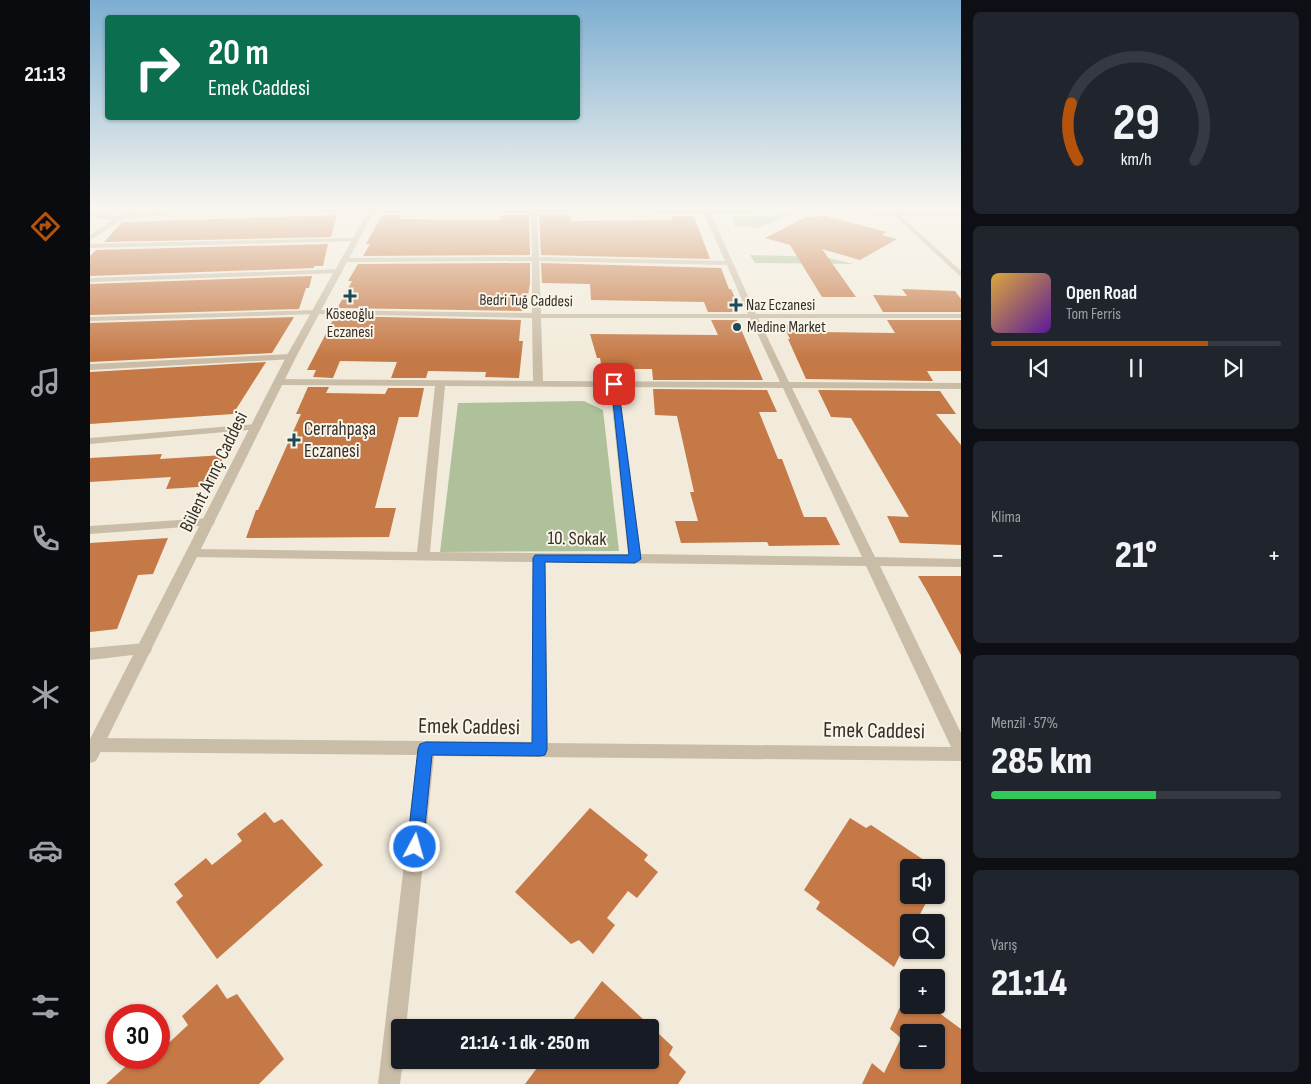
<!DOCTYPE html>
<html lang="tr">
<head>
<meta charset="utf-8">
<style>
	:root { --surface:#171b24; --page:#20242c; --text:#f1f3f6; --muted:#9ea1a6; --line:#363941; --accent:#b45309 }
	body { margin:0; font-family:"Sofia Sans Condensed",sans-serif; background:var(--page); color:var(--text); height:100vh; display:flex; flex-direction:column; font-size:19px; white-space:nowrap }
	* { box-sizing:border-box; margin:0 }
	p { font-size:16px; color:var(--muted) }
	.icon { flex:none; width:28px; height:28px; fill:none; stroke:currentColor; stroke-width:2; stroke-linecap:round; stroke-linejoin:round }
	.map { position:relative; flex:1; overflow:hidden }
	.panel { display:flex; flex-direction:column; gap:12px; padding:12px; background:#0d0f14; width:350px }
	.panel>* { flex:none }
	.top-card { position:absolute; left:15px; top:15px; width:475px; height:105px; border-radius:5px; box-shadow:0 1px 4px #0004; background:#0b6e4f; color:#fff; overflow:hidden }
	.tools { position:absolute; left:810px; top:859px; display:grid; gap:10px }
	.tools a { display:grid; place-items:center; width:45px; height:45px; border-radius:5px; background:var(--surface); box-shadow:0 1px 4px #0004; font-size:25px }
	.speed { position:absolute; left:15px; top:1004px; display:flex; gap:10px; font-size:25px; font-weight:700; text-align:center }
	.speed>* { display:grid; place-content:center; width:65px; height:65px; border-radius:50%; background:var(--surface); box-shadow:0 1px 4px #0004; line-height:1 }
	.speed .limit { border:8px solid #d22; background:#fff; color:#111 }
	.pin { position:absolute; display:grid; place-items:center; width:42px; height:42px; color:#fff; margin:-21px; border-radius:10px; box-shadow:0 2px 8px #0006 }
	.me { position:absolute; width:55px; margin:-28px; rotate:6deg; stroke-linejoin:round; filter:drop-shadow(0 0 4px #0008) }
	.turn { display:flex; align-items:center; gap:18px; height:105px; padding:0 20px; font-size:22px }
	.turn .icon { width:65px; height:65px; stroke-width:2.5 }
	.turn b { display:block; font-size:35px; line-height:42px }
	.big { font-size:38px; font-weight:800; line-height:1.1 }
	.panel .widget { flex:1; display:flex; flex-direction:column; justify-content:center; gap:8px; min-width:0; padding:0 18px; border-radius:8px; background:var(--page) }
	.panel .dial { align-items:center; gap:0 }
	.dial svg { height:130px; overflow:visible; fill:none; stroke:var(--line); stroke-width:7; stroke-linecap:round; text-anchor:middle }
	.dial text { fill:var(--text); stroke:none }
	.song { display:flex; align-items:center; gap:15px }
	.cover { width:60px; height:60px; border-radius:8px; background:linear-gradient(135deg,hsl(40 70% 55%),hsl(270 70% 35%)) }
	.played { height:5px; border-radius:2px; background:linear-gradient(90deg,var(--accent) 75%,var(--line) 75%) }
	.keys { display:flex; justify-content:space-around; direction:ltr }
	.heat { display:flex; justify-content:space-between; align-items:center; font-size:28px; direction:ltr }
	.charge { height:8px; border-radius:4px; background:linear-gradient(90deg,#34c759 57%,var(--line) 0) }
	.trip { position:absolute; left:301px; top:1019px; width:268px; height:50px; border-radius:5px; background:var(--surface); box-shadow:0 1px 4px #0004; font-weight:800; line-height:50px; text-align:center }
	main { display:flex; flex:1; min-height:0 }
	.tab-bar { display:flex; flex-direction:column; width:90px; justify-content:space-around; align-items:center; background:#090b0e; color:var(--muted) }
	.tab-bar .icon { width:35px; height:35px }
	.tab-bar .current { color:var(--accent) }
	.tab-bar b { font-size:22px; color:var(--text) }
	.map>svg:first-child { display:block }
</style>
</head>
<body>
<main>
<nav class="tab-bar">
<b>21:13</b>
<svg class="icon current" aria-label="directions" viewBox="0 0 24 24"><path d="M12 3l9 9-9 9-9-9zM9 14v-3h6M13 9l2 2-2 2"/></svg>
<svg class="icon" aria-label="music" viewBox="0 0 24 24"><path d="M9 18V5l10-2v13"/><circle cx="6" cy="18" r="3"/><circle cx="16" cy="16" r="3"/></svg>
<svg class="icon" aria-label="phone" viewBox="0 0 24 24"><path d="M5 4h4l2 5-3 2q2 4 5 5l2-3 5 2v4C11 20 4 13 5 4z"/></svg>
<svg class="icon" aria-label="climate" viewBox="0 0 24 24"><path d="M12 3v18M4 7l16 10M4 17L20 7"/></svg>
<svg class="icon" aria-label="car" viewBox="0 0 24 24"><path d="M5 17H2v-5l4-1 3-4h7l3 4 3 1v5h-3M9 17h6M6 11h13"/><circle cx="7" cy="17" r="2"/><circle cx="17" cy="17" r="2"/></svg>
<svg class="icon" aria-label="filters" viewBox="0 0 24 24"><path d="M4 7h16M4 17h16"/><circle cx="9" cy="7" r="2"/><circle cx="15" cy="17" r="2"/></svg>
</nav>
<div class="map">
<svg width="871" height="1084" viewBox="0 0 871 1084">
	<rect width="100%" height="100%" fill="#f2ebdb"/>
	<g fill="#aec19b">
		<polygon points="703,215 666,228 658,226 645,227 643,217"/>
		<polygon points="660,255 734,257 764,264 665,263"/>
		<polygon points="494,401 513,410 529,551 350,552 368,403"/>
	</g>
	<g fill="#c57946" fill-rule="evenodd">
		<polygon points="247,215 241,237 14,242 32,222"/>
		<polygon points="292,215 312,215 310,219 410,220 411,215 439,215 440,255 273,256 280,244 276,244"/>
		<polygon points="449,215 480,215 481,221 582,220 581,216 604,216 620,259 451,255"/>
		<polygon points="735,216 797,232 792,235 807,239 770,260 732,249 766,297 732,297 700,245 675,238 716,217"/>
		<polygon points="238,244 233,266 224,266 224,268 0,276 0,256 6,250"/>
		<polygon points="440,263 440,283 436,307 433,307 432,311 249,308 249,307 248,307 262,281 258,281 268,264"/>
		<polygon points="451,263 631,268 639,289 641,289 650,309 642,309 644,312 618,312 614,302 501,300 500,284 452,283"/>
		<polygon points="222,276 219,288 216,288 209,309 0,315 0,284"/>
		<polygon points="812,289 865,291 871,299 871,312 793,312 783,295 817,296"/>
		<polygon points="245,316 431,320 429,341 433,341 429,378 395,377 396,372 338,371 336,378 301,378 307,362 250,361 243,378 223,377 226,370 217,370"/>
		<polygon points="204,317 182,353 0,362 0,323"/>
		<polygon points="621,320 647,320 673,380 563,380 562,369 512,369 510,358 507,358 500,334 628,335"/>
		<polygon points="797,320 871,320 871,371 837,371 843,381 716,379 698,339 700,339 693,325 726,325 729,332 805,333"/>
		<polygon points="176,362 143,414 0,424 0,372"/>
		<polygon points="218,387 239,387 236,393 295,394 298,388 334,388 328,417 309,417 285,508 306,508 299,537 156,538 166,510 168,510 211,414 206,414"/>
		<polygon points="563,389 677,390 687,412 669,412 688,459 692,459 714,517 736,517 750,545 679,546 677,542 591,543 585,521 608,521 600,492 604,492 587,416 565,415"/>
		<polygon points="728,390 850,391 866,414 846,414 871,445 871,545 810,543 797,516 819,517 761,418 741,417"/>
		<polygon points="72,454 70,459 134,455 123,486 76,489 81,477 0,482 0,458"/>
		<polygon points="78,538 63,574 48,575 27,629 0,632 0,543"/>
		<polygon points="828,576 871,576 871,655 838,593"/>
		<polygon points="500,808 558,855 554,860 568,872 547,898 538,891 517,918 525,925 503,954 489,940 481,944 425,892"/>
		<polygon points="175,812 184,823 192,819 233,865 127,959 86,902 93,896 84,884 116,858 122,865 152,841 147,834"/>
		<polygon points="760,818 776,828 781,825 846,868 819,868 819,895 840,895 826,922 819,922 819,938 804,967 726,909 730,902 714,890"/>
		<polygon points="512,981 583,1047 579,1055 596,1072 588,1084 435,1084 453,1060 560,1060 560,1028 477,1028"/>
		<polygon points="127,984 137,999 147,994 194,1059 169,1084 16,1084 45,1058 69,1058 69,1052 98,1025 92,1016"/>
		<path d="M 815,996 L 819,1000 L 819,1005 L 826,1005 L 835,1012 L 841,1007 L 871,1029 L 871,1084 L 772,1084 L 782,1063 L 794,1073 L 811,1038 L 800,1029 ZM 819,1032 L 846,1032 L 846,1060 L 819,1060 Z"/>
	</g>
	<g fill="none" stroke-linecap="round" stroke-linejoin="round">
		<polygon fill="#cabda7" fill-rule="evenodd" points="803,212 807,212 871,271 871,277 803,214"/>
		<g fill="#cabda7" fill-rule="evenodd">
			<path d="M 45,206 L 52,206 L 39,215 L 92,209 L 441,209 L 441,206 L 447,206 L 447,209 L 613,210 L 611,206 L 617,206 L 619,210 L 871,211 L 871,215 L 621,214 L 666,314 L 871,314 L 871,318 L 668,318 L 699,382 L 871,383 L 871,389 L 702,388 L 785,557 L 871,559 L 871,567 L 790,566 L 871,733 L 871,761 L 344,756 L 316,1028 L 310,1028 L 310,1060 L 313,1060 L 310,1084 L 288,1084 L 327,755 L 7,752 L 1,750 L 0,743 L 7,738 L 442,742 L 443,562 L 103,557 L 97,553 L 103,549 L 327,552 L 345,386 L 189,385 L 184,382 L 189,379 L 443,381 L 442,318 L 227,314 L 0,321 L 0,317 L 227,310 L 442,313 L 442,261 L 255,262 L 251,260 L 255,258 L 442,257 L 441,213 L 92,213 L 32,220 L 0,240 L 0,235 L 23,220 L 0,217 L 0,213 L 29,216 ZM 447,213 L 614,214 L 635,261 L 449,257 ZM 449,261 L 637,265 L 658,314 L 451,314 ZM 451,318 L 660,318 L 690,382 L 453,381 ZM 355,386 L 520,387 L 538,554 L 340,552 ZM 529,387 L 693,388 L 772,557 L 551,554 ZM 455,562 L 776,566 L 861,747 L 458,743 Z"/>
			<polygon points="267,238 268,239 265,241 0,248 0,244"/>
			<polygon points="252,269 252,273 249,273 0,282 0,278"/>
			<polygon points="201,354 204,355 204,359 0,370 0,364"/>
			<polygon points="166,424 170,425 171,427 170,429 0,444 0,438"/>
			<polygon points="119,518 123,519 125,522 123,525 0,534 0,526"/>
			<polygon points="55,643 60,645 62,649 60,653 0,660 0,648"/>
		</g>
		<polygon fill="#cabda7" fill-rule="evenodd" points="281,206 287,206 206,357 6,761 0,763 0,739 196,357"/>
	</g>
	<linearGradient id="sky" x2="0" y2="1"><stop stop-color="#7caed1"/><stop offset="0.58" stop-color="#f9f6ef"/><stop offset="1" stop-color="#f9f6ef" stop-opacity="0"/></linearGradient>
	<rect width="871" height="358" fill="url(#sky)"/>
	<polygon fill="#1a73e8" stroke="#114b97" points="521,382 528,384 551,559 545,563 455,562 457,750 455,755 450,756 342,755 333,847 331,853 325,855 319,853 317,847 328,749 330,744 336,742 442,743 443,558 445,555 539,555"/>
	<g fill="#1e4a57" stroke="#f9f4e8" stroke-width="2">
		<path d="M257.5 288.5h5v5h5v5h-5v5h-5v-5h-5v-5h5z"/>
		<path d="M643.5 297.5h5v5h5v5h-5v5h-5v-5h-5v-5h5z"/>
		<circle cx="647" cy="327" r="5"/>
		<path d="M201.5 432.5h5v5h5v5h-5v5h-5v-5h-5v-5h5z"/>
	</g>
	<g text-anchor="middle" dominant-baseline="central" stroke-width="4" stroke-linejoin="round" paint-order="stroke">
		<g font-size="16" fill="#362f28" stroke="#f9f4e8">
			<text transform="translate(436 301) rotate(1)">Bedri Tuğ Caddesi</text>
		</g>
		<g font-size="16" fill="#362f28" stroke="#f9f4e8" text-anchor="start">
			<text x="656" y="305">Naz Eczanesi</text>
			<text x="260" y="314" text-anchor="middle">Köseoğlu<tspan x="260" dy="18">Eczanesi</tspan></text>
			<text x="657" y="327">Medine Market</text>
		</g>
		<g font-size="19" fill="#362f28" stroke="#f9f4e8" text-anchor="start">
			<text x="214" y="429">Cerrahpaşa<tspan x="214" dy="22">Eczanesi</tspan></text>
		</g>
		<g font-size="19" fill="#362f28" stroke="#f9f4e8">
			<text transform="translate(124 472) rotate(-64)">Bülent Arınç Caddesi</text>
			<text transform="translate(487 539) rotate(1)">10. Sokak</text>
		</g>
		<g font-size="22" fill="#362f28" stroke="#f9f4e8">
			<text transform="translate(379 727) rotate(1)">Emek Caddesi</text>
			<text transform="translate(784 731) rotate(1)">Emek Caddesi</text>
		</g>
	</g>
</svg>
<div class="tools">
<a><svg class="icon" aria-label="sound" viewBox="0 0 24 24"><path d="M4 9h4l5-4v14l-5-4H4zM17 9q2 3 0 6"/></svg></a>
<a><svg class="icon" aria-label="search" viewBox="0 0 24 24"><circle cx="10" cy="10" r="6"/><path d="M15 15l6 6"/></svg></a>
<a>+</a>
<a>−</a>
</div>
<div class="speed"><div class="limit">30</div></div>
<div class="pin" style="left:524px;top:384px;background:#d93025"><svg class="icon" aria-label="arrive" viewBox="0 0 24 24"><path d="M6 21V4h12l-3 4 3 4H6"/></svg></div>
<svg class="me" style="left:325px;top:847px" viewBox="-20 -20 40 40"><circle r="17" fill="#1a73e8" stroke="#fff" stroke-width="3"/><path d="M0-11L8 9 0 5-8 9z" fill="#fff"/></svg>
<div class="trip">21:14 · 1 dk · 250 m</div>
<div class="top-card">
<div class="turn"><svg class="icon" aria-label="right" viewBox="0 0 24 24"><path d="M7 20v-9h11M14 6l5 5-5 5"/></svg><div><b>20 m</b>Emek Caddesi</div></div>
</div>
</div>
<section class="panel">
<div class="widget dial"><svg viewBox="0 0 100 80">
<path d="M14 69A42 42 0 1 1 86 69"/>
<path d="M14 69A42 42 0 0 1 10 34" stroke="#b45309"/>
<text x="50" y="56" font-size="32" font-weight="700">29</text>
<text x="50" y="72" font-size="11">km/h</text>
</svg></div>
<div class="widget">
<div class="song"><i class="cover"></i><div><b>Open Road</b><p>Tom Ferris</p></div></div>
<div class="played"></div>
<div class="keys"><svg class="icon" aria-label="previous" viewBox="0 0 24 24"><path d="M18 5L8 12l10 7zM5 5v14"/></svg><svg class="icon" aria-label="pause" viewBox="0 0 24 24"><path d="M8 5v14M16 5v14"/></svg><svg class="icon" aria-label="next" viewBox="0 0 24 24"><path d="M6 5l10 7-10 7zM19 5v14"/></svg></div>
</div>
<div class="widget"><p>Klima</p>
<div class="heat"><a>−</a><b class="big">21°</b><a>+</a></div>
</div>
<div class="widget"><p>Menzil · 57%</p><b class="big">285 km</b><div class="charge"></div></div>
<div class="widget"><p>Varış</p><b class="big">21:14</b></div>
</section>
</main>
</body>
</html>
